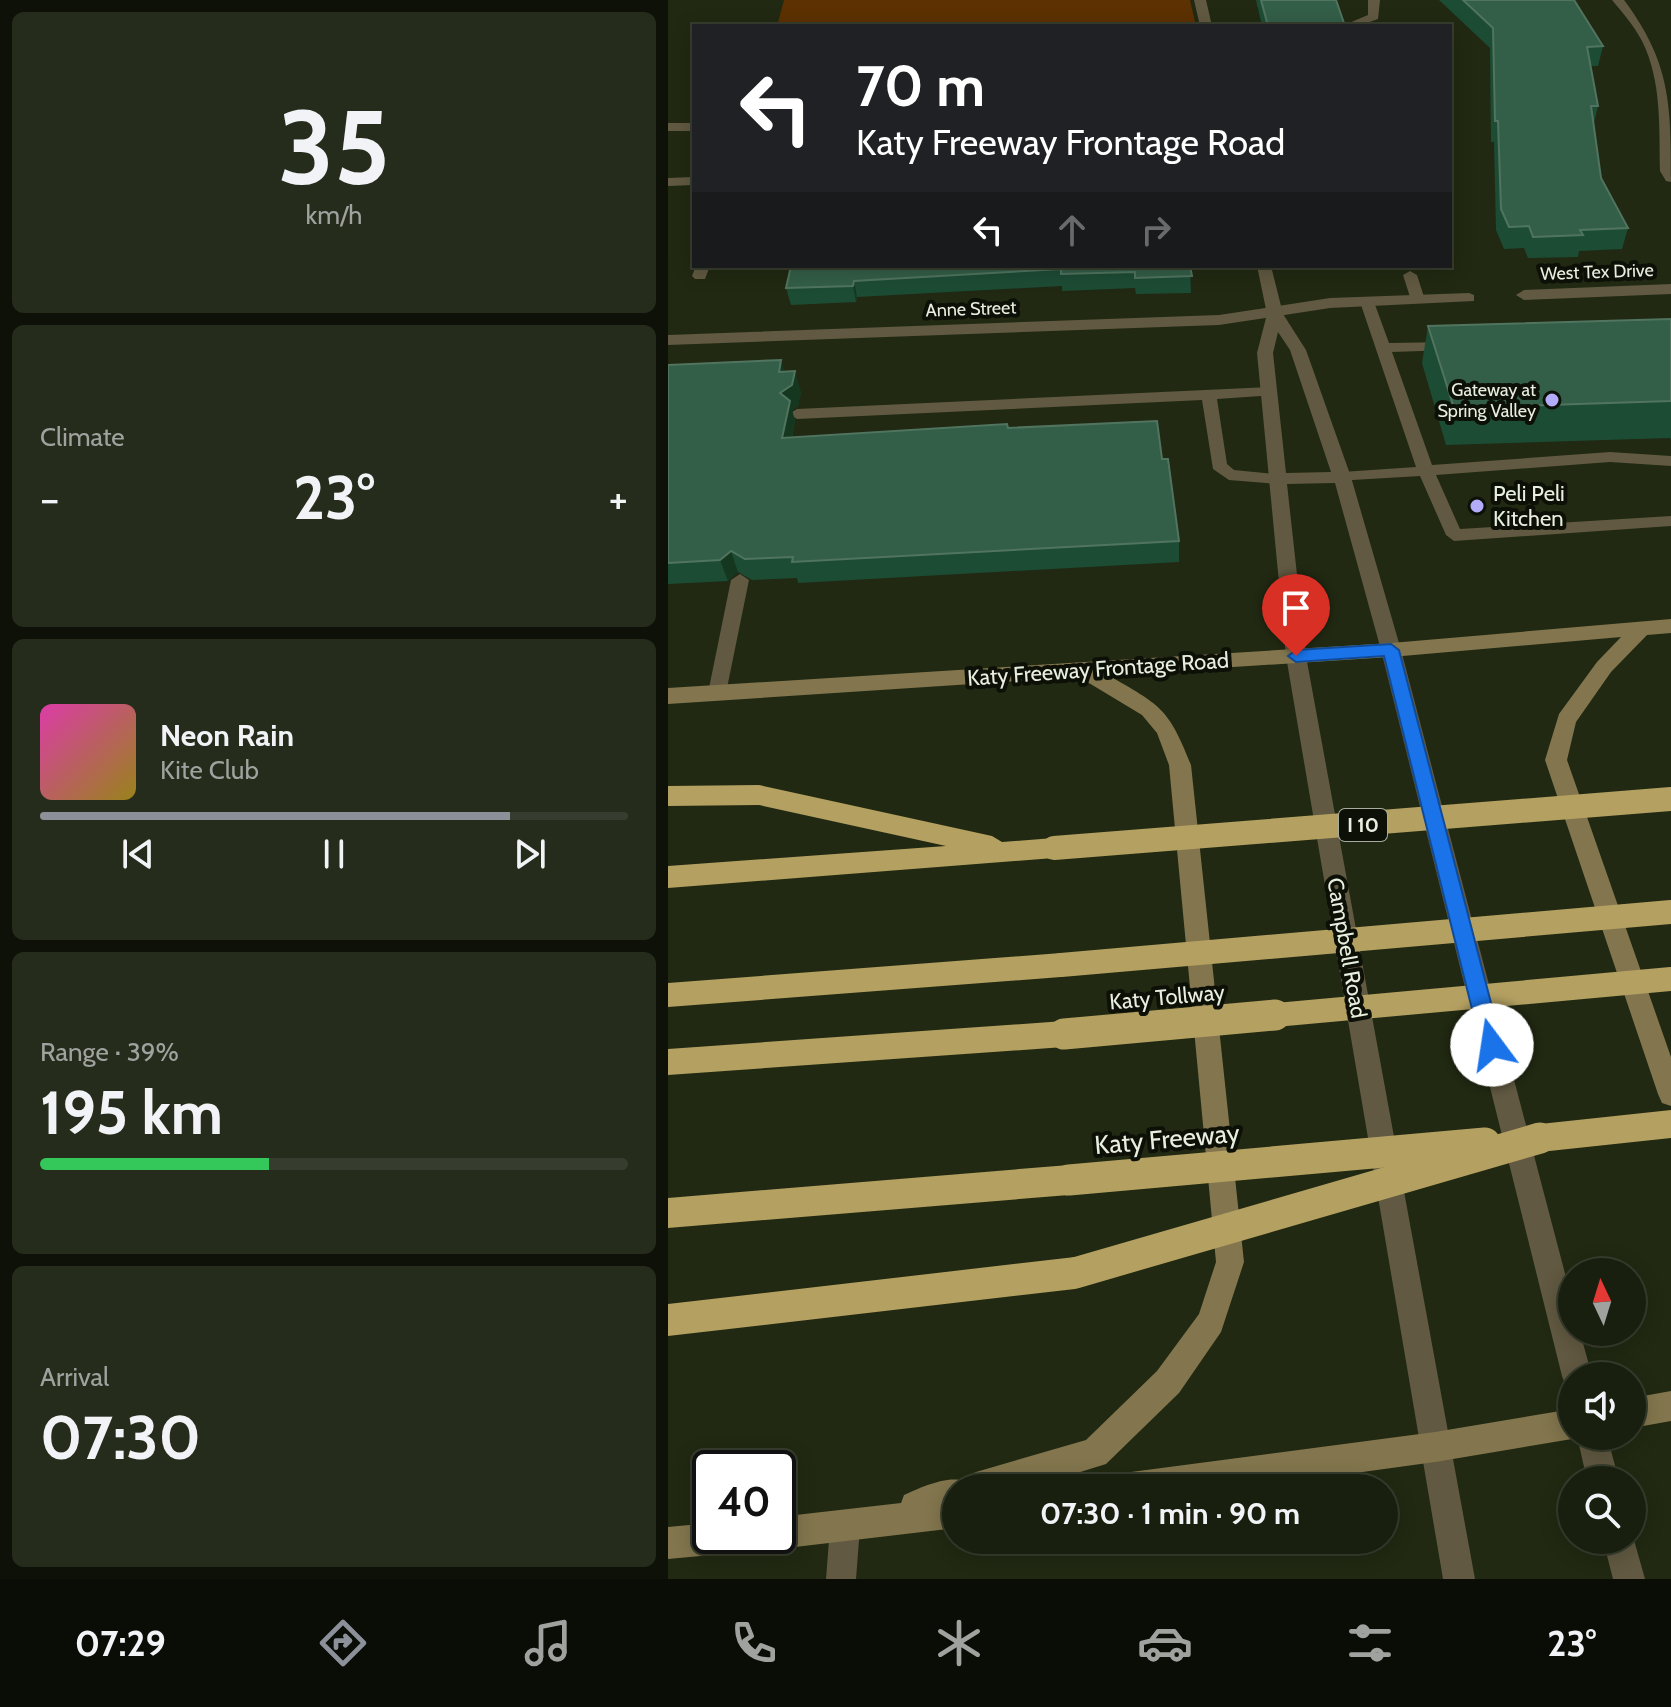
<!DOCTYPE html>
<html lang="en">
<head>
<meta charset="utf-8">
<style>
	:root { --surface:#191f0e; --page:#262c1c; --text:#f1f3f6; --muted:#9fa29e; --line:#373d2e; --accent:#8c9099 }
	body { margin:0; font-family:Cabin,sans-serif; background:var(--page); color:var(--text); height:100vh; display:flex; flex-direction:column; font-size:30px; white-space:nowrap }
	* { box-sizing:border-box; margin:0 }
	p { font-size:26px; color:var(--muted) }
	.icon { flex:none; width:44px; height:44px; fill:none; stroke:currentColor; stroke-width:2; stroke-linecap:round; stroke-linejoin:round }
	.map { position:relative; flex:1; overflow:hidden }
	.sheet { display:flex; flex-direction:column; gap:12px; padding:12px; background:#0e1108; width:668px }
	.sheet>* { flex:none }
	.hud { position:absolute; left:24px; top:24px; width:760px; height:244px; border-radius:0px; box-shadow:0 4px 20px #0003,0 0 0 2px var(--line); background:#202124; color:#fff; overflow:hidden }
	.needle { width:52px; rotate:356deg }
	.fabs { position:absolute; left:890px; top:1258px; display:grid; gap:16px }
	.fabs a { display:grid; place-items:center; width:88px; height:88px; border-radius:50%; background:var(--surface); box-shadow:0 4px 20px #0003,0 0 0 2px var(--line); font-size:40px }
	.speed { position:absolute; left:24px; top:1450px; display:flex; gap:16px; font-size:40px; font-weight:700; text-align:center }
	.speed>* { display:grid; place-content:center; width:104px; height:104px; border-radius:50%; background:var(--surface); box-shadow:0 4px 20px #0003,0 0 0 2px var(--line); line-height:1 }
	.speed .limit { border:4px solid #111; border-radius:12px; background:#fff; color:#111 }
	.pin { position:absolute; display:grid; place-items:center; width:68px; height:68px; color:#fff; margin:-82px -34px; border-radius:50% 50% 50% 0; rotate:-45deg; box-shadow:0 0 8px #0007 }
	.pin .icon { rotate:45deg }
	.me { position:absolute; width:88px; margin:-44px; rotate:346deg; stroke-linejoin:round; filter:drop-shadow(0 0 6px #0008) }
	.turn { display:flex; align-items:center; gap:28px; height:168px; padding:0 32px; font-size:36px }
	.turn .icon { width:104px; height:104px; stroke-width:2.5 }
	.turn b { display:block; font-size:56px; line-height:68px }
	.lanes { display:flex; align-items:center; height:76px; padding:0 32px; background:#0003; justify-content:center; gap:40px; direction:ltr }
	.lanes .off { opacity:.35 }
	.big { font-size:60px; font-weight:800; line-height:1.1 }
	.sheet .widget { flex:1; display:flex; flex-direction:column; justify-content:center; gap:12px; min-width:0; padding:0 28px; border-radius:12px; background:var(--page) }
	.sheet .dial { align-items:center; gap:0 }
	.dial b { font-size:104px; line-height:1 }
	.song { display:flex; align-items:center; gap:24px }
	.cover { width:96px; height:96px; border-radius:12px; background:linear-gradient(135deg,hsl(320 70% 55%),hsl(50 70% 35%)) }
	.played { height:8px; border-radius:4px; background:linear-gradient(90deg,var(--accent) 80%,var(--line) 80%) }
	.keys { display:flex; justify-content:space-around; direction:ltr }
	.heat { display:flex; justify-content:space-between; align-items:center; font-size:44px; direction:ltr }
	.charge { height:12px; border-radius:6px; background:linear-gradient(90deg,#34c759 39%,var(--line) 0) }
	.trip { position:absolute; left:274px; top:1474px; width:456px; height:80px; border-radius:40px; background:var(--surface); box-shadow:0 4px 20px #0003,0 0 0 2px var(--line); font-weight:800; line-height:80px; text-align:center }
	.tabs { display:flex; height:128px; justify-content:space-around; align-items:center; background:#0a0c06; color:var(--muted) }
	.tabs .icon { width:56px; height:56px }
	.tabs .active { color:var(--accent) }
	.tabs b { font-size:36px; color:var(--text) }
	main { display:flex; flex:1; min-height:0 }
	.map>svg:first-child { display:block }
</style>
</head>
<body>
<main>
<section class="sheet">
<div class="widget dial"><b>35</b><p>km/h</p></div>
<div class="widget"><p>Climate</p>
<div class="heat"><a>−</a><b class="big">23°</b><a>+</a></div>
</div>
<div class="widget">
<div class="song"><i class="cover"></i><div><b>Neon Rain</b><p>Kite Club</p></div></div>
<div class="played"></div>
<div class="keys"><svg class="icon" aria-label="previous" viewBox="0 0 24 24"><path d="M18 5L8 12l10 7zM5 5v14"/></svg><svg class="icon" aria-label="pause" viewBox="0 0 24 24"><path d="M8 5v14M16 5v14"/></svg><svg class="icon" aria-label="next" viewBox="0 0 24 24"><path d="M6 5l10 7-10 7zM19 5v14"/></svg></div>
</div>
<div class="widget"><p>Range · 39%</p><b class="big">195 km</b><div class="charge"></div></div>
<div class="widget"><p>Arrival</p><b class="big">07:30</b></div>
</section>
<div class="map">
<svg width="1003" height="1579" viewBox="0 0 1003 1579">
	<rect width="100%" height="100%" fill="#212912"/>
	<polygon fill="#5d3101" points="116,0 522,0 528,26 109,26"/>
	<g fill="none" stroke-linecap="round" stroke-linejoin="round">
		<g fill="#615941" fill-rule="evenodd">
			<rect x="0" y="123" width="26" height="8"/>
			<polygon points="26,177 26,185 0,186 0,178"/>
			<polygon points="742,271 749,275 757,300 755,303 743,300 735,275"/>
			<polygon points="699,298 706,302 721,343 783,342 790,346 783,350 724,352 764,465 942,452 1003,456 1003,466 942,462 768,475 792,529 1003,516 1003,526 786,541 778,535 752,476 668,481 668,473 674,472 748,467 692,302"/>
			<polygon points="602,387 607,389 607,395 549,399 559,464 566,470 616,475 618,479 610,484 561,480 545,469 534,400 129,419 121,414 129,409"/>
			<polygon points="72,574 81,580 58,693 49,700 40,693 63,580"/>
			<polygon points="177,1512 187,1517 192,1527 188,1579 158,1579 162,1527 167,1517"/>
		</g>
		<g fill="#615941" fill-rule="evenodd">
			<polygon points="700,0 712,0 710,19 691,26 674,26 700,15"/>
			<path d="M 944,0 L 956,0 C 1003,63 1003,105 1003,182 L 998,181 L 992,171 C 991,128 994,81 974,41 C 966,26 955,13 944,0 Z"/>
			<polygon points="28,266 42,266 37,279 27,279 24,276"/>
			<polygon points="1003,284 1003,294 856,300 848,295 856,290"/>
			<polygon points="801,293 806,295 806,301 662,308 551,325 0,345 0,335 551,315 662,298"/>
		</g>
		<g fill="#615941" fill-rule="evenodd">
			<polygon points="526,0 538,0 544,26 532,26"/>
			<path d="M 589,266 L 603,266 L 615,314 L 638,350 L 683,477 L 733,650 L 904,1300 L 904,1332 L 912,1332 L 924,1376 L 904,1376 L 904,1389 L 898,1387 L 894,1376 L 713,650 L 667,483 L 619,484 L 638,656 L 807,1579 L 775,1579 L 618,656 L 589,353 L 599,314 ZM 610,332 L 622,350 L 663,472 L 618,473 L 605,353 Z"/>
			<polygon points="909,1436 939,1436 951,1480 919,1480"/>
			<polygon points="964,1533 977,1579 945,1579 935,1540 964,1540"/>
		</g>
		<g fill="#83764e" fill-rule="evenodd">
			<path d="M 1003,619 L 1003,633 L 979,635 L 943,672 L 908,722 L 899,760 L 1003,1057 L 1003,1106 L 994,1103 L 990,1094 L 877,760 L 891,714 L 929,662 L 953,637 L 723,657 L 440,675 C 493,706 500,707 523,765 L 576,1262 L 553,1332 L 511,1393 L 438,1464 L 361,1488 L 288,1488 L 288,1528 L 110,1549 L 99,1544 L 95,1536 L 110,1536 L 110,1517 L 233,1503 L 236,1495 C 251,1488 280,1475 295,1481 L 297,1477 L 308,1472 L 418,1440 L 489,1371 L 531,1314 L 548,1262 L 501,765 L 489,733 L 474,715 L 411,677 L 0,704 L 0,688 L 723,643 Z"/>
			<polygon points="1003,1391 1003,1421 964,1428 964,1398"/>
			<polygon points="904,1409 904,1436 912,1436 904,1439 767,1462 579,1488 447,1488 452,1477 463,1472 767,1432"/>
			<polygon points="42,1523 42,1536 92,1536 87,1547 76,1552 0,1559 0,1527"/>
		</g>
		<g fill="#b4a061" fill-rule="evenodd">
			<polygon points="91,785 324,836 334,842 386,838 395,841 398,848 395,855 386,858 0,888 0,866 278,846 91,805 0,806 0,786"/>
			<polygon points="393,953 402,957 406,965 402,973 393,977 0,1007 0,983"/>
			<polygon points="396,1021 406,1025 410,1034 406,1043 396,1047 0,1075 0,1049"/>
			<polygon points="1003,1110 1003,1138 872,1152 862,1148 857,1138 862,1128 872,1124"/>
			<polygon points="401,1165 412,1170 416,1180 412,1190 401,1195 0,1228 0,1198"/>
			<polygon points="407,1257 418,1262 423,1273 418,1284 407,1289 0,1336 0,1304"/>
		</g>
		<g stroke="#b4a061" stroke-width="24">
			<polyline points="386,848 1003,799"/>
			<polyline points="393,965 1003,912"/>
			<polyline points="585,1017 1003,979"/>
		</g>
		<g stroke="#b4a061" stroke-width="31">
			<polyline points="396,1034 607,1015"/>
			<polyline points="401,1180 817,1143"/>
			<polyline points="407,1273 872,1138"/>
		</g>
	</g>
	<g fill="#1d4c35">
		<polygon points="588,0 668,0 677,26 594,26"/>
		<polygon points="771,0 906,0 935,46 930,66 923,66 930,106 926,123 933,178 960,228 954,249 911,251 910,257 860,258 856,248 836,249 828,230 826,142 823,142 822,48"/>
		<polygon points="123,266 522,266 523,293 468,294 467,288 394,291 394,286 189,297 188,302 123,305 118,288"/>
		<polygon points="1003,319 1003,440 1002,438 778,445 754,363 760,326"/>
		<polygon points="113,360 116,372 133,392 130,406 124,410 127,421 124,438 340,428 494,459 511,541 511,562 130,583 129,578 84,580 70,572 60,581 0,584 0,365"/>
	</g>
	<g fill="#16371f">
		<polygon points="186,281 189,297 188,302 185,286"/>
		<polygon points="113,360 119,381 127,371 133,392 130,406 124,410 127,421 120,459 114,438 111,372"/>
		<polygon points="63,551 70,572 60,581 52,560"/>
	</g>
	<g fill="#335e47" stroke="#50745f" stroke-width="2">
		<polygon points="593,0 668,0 677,26 600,26"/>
		<polygon points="795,0 906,0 935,46 919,47 930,106 923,106 933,178 960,228 912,230 915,235 865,237 861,226 841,227 833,209 830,121 827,121 825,28"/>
		<polygon points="123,266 522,266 524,276 467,278 467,272 393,274 393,269 186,281 185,286 118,288"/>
		<polygon points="1003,319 1003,401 786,408 760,326"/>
		<polygon points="113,360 111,372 127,371 124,385 112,393 122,401 114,438 339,424 340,428 489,421 494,459 500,459 511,541 124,562 125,557 77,559 63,551 52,560 0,563 0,365"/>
	</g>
	<polygon fill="#1a73e8" stroke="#114b97" stroke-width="2" points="723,644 731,650 834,1045 831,1052 824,1055 816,1052 813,1045 716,656 628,662 620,656 628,650"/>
	<g fill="#b3acf9" stroke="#0c1007" stroke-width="3">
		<circle cx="884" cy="400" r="8"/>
		<circle cx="809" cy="506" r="8"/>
	</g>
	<g text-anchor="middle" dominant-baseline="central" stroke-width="8" stroke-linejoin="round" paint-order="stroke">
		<g font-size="18" fill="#e9efe0" stroke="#0c1007">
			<text transform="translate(929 272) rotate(-2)">West Tex Drive</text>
			<text transform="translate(303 309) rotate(-2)">Anne Street</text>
		</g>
		<g font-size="18" fill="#e9efe0" stroke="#0c1007" text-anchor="end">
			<text x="868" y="390">Gateway at<tspan x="868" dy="21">Spring Valley</tspan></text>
		</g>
		<rect fill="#0c1007" stroke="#a7ac9f" stroke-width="2" x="671" y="809" width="48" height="32" rx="6"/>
		<g font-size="20" font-weight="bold" fill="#e9efe0">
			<text x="695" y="825">I 10</text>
		</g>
		<g font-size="22" fill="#e9efe0" stroke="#0c1007" text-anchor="start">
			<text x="825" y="493">Peli Peli<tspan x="825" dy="25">Kitchen</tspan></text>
		</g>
		<g font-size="22" fill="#e9efe0" stroke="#0c1007">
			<text transform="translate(430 669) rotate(-4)">Katy Freeway Frontage Road</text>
			<text transform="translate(679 948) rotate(80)">Campbell Road</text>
			<text transform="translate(499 997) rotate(-5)">Katy Tollway</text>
		</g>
		<g font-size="26" fill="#e9efe0" stroke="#0c1007">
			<text transform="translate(499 1139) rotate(-5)">Katy Freeway</text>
		</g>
	</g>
</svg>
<div class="fabs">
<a><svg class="needle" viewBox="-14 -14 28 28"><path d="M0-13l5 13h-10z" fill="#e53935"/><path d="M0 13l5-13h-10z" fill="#9fa29e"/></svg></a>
<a><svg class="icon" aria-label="sound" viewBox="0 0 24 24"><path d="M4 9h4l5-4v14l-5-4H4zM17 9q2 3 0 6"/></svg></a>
<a><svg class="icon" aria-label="search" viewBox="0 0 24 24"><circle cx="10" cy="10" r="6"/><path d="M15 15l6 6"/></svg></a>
</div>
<div class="speed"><div class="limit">40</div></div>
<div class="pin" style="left:628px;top:656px;background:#d93025"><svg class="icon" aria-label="arrive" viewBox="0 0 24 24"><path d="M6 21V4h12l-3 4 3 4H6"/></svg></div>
<svg class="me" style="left:824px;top:1045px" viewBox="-20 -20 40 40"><circle r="19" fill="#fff"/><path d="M0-13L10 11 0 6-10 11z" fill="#1a73e8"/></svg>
<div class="trip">07:30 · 1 min · 90 m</div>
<div class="hud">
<div class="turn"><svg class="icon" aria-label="left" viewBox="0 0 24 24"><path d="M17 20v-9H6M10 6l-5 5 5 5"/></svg><div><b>70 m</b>Katy Freeway Frontage Road</div></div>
<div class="lanes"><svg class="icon" aria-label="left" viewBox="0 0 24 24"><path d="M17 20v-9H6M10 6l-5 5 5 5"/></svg><svg class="icon off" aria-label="ahead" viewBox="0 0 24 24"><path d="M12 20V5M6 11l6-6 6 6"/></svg><svg class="icon off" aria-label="right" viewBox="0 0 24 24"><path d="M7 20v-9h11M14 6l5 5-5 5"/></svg></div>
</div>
</div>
</main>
<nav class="tabs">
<b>07:29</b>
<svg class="icon active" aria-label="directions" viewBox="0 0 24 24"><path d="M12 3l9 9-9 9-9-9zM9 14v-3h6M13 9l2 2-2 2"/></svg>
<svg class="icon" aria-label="music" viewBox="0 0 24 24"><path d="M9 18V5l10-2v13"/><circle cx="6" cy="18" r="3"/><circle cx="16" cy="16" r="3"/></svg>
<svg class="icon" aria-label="phone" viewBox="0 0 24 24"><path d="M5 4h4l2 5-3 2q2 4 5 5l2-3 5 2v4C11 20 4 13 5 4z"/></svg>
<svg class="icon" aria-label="climate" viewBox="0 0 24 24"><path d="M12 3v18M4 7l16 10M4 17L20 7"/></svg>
<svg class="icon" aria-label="car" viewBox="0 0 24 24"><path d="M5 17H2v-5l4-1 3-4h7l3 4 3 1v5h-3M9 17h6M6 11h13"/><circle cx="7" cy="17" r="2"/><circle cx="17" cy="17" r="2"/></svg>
<svg class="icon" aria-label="filters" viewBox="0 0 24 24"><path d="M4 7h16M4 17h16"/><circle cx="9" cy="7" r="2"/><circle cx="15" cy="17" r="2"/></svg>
<b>23°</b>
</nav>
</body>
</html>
